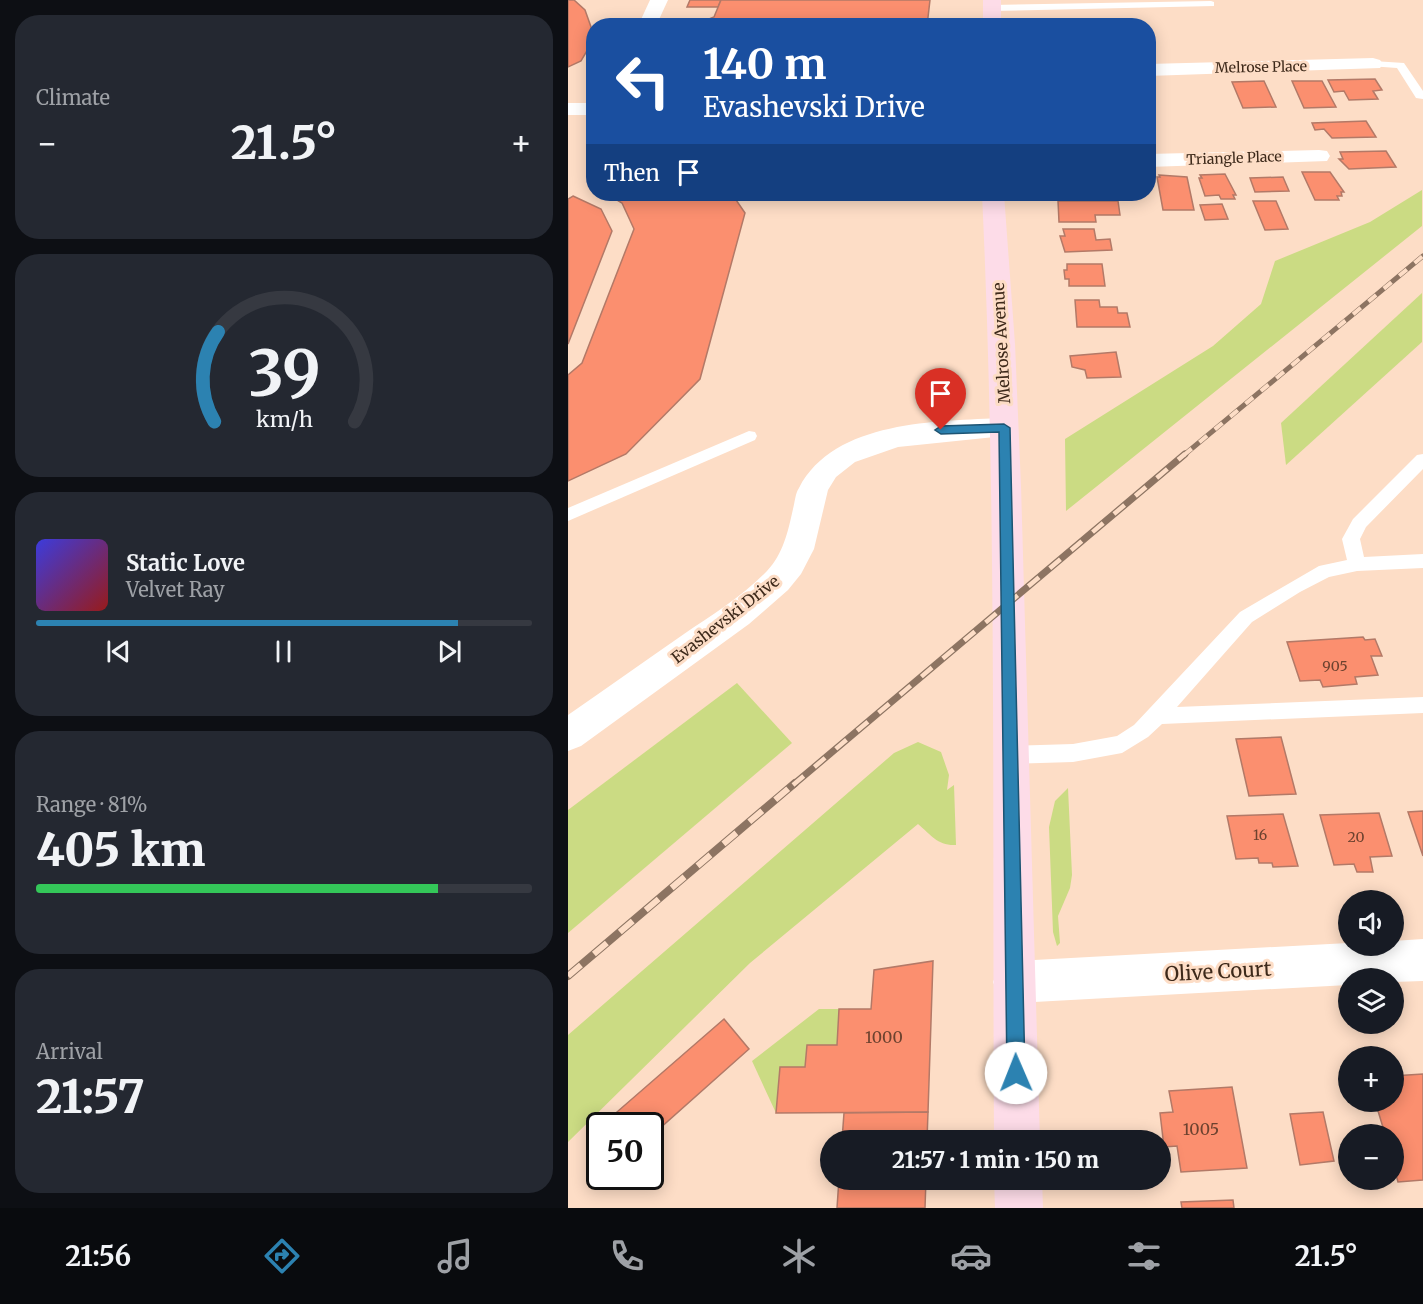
<!DOCTYPE html>
<html lang="en">
<head>
<meta charset="utf-8">
<style>
	:root { --surface:#171b24; --page:#242831; --text:#f1f3f6; --muted:#9ea1a6; --line:#363941; --accent:#2c82b1 }
	body { margin:0; font-family:Merriweather,serif; background:var(--page); color:var(--text); height:100vh; display:flex; flex-direction:column; font-size:22px; white-space:nowrap }
	* { box-sizing:border-box; margin:0 }
	p { font-size:20px; color:var(--muted) }
	.icon { flex:none; width:33px; height:33px; fill:none; stroke:currentColor; stroke-width:2; stroke-linecap:round; stroke-linejoin:round }
	.map { position:relative; flex:1; overflow:hidden }
	.sheet { display:flex; flex-direction:column; gap:15px; padding:15px; background:#0d0f14; width:568px }
	.sheet>* { flex:none }
	.hud { position:absolute; left:18px; top:18px; width:570px; height:183px; border-radius:24px; box-shadow:0 3px 15px #0003; background:#1a4fa0; color:#fff; overflow:hidden }
	.buttons { position:absolute; left:770px; top:890px; display:grid; gap:12px }
	.buttons a { display:grid; place-items:center; width:66px; height:66px; border-radius:50%; background:var(--surface); box-shadow:0 3px 15px #0003; font-size:30px }
	.speed { position:absolute; left:18px; top:1112px; display:flex; gap:12px; font-size:30px; font-weight:700; text-align:center }
	.speed>* { display:grid; place-content:center; width:78px; height:78px; border-radius:50%; background:var(--surface); box-shadow:0 3px 15px #0003; line-height:1 }
	.speed .limit { border:3px solid #111; border-radius:9px; background:#fff; color:#111 }
	.pin { position:absolute; display:grid; place-items:center; width:51px; height:51px; color:#fff; margin:-62px -26px; border-radius:50% 50% 50% 0; rotate:-45deg; box-shadow:0 0 6px #0007 }
	.pin .icon { rotate:45deg }
	.me { position:absolute; width:66px; margin:-33px; rotate:359deg; stroke-linejoin:round; filter:drop-shadow(0 0 4px #0008) }
	.turn { display:flex; align-items:center; gap:21px; height:126px; padding:0 18px; font-size:27px }
	.turn .icon { width:78px; height:78px; stroke-width:2.5 }
	.turn b { display:block; font-size:42px; line-height:51px }
	.then { display:flex; align-items:center; height:57px; padding:0 18px; background:#0003; gap:12px; font-size:22px }
	.big { font-size:45px; font-weight:800; line-height:1.1 }
	.sheet .widget { flex:1; display:flex; flex-direction:column; justify-content:center; gap:9px; min-width:0; padding:0 21px; border-radius:24px; background:var(--page) }
	.sheet .dial { align-items:center; gap:0 }
	.dial svg { height:156px; overflow:visible; fill:none; stroke:var(--line); stroke-width:7; stroke-linecap:round; text-anchor:middle }
	.dial text { fill:var(--text); stroke:none }
	.song { display:flex; align-items:center; gap:18px }
	.cover { width:72px; height:72px; border-radius:9px; background:linear-gradient(135deg,hsl(240 70% 55%),hsl(0 70% 35%)) }
	.played { height:6px; border-radius:3px; background:linear-gradient(90deg,var(--accent) 85%,var(--line) 85%) }
	.keys { display:flex; justify-content:space-around; direction:ltr }
	.heat { display:flex; justify-content:space-between; align-items:center; font-size:33px; direction:ltr }
	.charge { height:9px; border-radius:4px; background:linear-gradient(90deg,#34c759 81%,var(--line) 0) }
	.trip { position:absolute; left:252px; top:1130px; width:351px; height:60px; border-radius:30px; background:var(--surface); box-shadow:0 3px 15px #0003; font-weight:800; line-height:60px; text-align:center }
	.tabs { display:flex; height:96px; justify-content:space-around; align-items:center; background:#090b0e; color:var(--muted) }
	.tabs .icon { width:42px; height:42px }
	.tabs .current { color:var(--accent) }
	.tabs b { font-size:27px; color:var(--text) }
	main { display:flex; flex:1; min-height:0 }
	.map>svg:first-child { display:block }
</style>
</head>
<body>
<main>
<section class="sheet">
<div class="widget"><p>Climate</p>
<div class="heat"><a>−</a><b class="big">21.5°</b><a>+</a></div>
</div>
<div class="widget dial"><svg viewBox="0 0 100 80">
<path d="M14 69A42 42 0 1 1 86 69"/>
<path d="M14 69A42 42 0 0 1 16 23" stroke="#2c82b1"/>
<text x="50" y="56" font-size="32" font-weight="700">39</text>
<text x="50" y="72" font-size="11">km/h</text>
</svg></div>
<div class="widget">
<div class="song"><i class="cover"></i><div><b>Static Love</b><p>Velvet Ray</p></div></div>
<div class="played"></div>
<div class="keys"><svg class="icon" aria-label="previous" viewBox="0 0 24 24"><path d="M18 5L8 12l10 7zM5 5v14"/></svg><svg class="icon" aria-label="pause" viewBox="0 0 24 24"><path d="M8 5v14M16 5v14"/></svg><svg class="icon" aria-label="next" viewBox="0 0 24 24"><path d="M6 5l10 7-10 7zM19 5v14"/></svg></div>
</div>
<div class="widget"><p>Range · 81%</p><b class="big">405 km</b><div class="charge"></div></div>
<div class="widget"><p>Arrival</p><b class="big">21:57</b></div>
</section>
<div class="map">
<svg width="855" height="1208" viewBox="0 0 855 1208">
	<rect width="100%" height="100%" fill="#fdddc6"/>
	<g fill="#cbdb83">
		<polygon points="854,190 854,226 498,511 497,439 645,346 693,304 707,261 802,222"/>
		<polygon points="854,293 854,342 718,465 713,423"/>
		<polygon points="169,683 224,743 0,933 0,810"/>
		<path d="M 350,742 L 373,752 L 381,775 L 379,790 L 386,785 L 388,845 C 370,846 363,835 350,824 L 182,963 L 0,1142 L 0,1035 L 326,753 Z"/>
		<polygon points="500,788 504,875 502,888 490,916 492,943 489,946 485,932 481,827 487,801"/>
		<polygon points="251,1009 271,1009 269,1045 240,1045 237,1067 212,1067 208,1113 184,1061"/>
	</g>
	<g fill="#fb8f6f" stroke="#b37967" stroke-width="1.5">
		<polygon points="0,0 6,0 17,10 23,27 23,44 13,61 0,67"/>
		<polygon points="122,0 153,0 150,7 119,7"/>
		<polygon points="153,0 362,0 359,26 124,26 146,17"/>
		<polygon points="807,79 814,90 805,91 810,99 781,100 776,91 766,92 760,80"/>
		<polygon points="696,81 708,107 675,108 664,82"/>
		<polygon points="724,81 754,81 768,107 736,108"/>
		<polygon points="798,121 808,137 764,138 756,129 747,130 744,123"/>
		<polygon points="818,151 828,167 781,169 771,159 775,159 772,152"/>
		<polygon points="734,172 762,172 776,192 773,192 774,196 769,196 771,200 747,200"/>
		<polygon points="657,174 668,195 665,195 667,199 653,199 651,195 637,196 631,178 634,178 632,175"/>
		<polygon points="591,175 619,177 626,210 595,210 589,177 592,177"/>
		<polygon points="715,177 721,191 687,192 682,178"/>
		<polygon points="39,194 164,194 177,213 132,379 58,454 0,481 0,375 14,363 66,229 54,203"/>
		<polygon points="5,196 33,209 44,231 0,344 0,199"/>
		<polygon points="490,201 550,201 552,215 527,215 528,222 491,222"/>
		<polygon points="685,201 708,201 720,229 697,230"/>
		<polygon points="654,204 660,219 637,220 632,205"/>
		<polygon points="495,229 526,229 528,240 542,239 544,250 497,252 492,236 497,236"/>
		<polygon points="499,264 534,264 537,286 501,286 501,279 497,279 496,270 499,270"/>
		<polygon points="507,300 531,300 532,307 549,307 550,313 559,313 562,327 509,327"/>
		<polygon points="548,352 553,377 519,378 517,370 504,367 502,356"/>
		<polygon points="795,637 797,640 807,639 814,656 803,656 810,675 787,677 789,684 755,687 752,680 732,681 719,642"/>
		<polygon points="713,737 728,794 681,796 668,739"/>
		<polygon points="855,811 855,856 840,812"/>
		<polygon points="811,813 824,856 802,857 805,872 789,872 786,864 766,865 752,815"/>
		<polygon points="715,814 730,866 705,867 704,863 691,863 690,858 668,859 659,816"/>
		<polygon points="365,961 360,1112 208,1113 212,1067 237,1067 239,1045 269,1045 271,1009 303,1009 306,970"/>
		<polygon points="156,1019 181,1049 82,1137 82,1125 47,1125 42,1118"/>
		<polygon points="855,1074 855,1180 830,1182 825,1164 825,1134 817,1134 807,1101 825,1101 825,1095 827,1095 825,1076"/>
		<polygon points="664,1087 679,1168 613,1172 609,1146 596,1147 592,1113 605,1112 601,1091"/>
		<polygon points="360,1112 359,1140 274,1140 276,1113"/>
		<polygon points="755,1112 766,1161 732,1165 722,1114"/>
		<polygon points="271,1179 358,1179 357,1208 269,1208"/>
		<polygon points="665,1200 666,1208 614,1208 613,1202"/>
	</g>
	<g fill="none" stroke-linecap="round" stroke-linejoin="round">
		<g fill="#fff" fill-rule="evenodd">
			<polygon points="643,1 646,2 646,6 424,11 419,8 424,5"/>
			<polygon points="805,61 836,63 855,91 855,99 848,98 829,68 801,66 800,64"/>
			<polygon points="181,431 187,432 189,436 187,440 0,521 0,508"/>
			<polygon points="855,454 855,469 798,527 792,539 796,557 855,554 855,568 789,571 761,577 732,592 684,622 609,707 855,697 855,713 594,724 580,737 554,753 505,762 441,764 434,761 431,755 434,749 441,746 505,744 549,736 566,725 672,612 751,566 779,560 774,539 785,519 849,455"/>
		</g>
		<g fill="#fff" fill-rule="evenodd">
			<polygon points="82,0 100,0 88,26 70,26"/>
			<polygon points="805,58 812,60 815,64 812,68 580,76 580,64"/>
			<polygon points="751,150 759,151 762,156 759,161 580,167 580,154"/>
			<path d="M 436,418 L 446,421 L 450,428 L 446,435 L 330,447 L 287,462 L 268,477 L 260,490 L 246,549 L 233,574 L 220,590 L 181,624 L 13,746 L 0,751 L 0,715 C 39,688 77,661 116,634 C 144,615 175,596 199,571 C 215,554 220,532 225,509 C 227,502 227,494 231,488 C 266,420 370,421 436,418 Z"/>
			<polygon points="855,939 855,981 825,982 825,978 780,978 780,985 446,1003 431,997 425,982 431,967 446,961 780,943 780,945 825,945 825,941"/>
		</g>
		<rect fill="#fff" fill-rule="evenodd" x="0" y="103" width="26" height="12"/>
		<g fill="#fddce8" fill-rule="evenodd">
			<rect x="415" y="0" width="18" height="26"/>
			<path d="M 414,194 L 436,194 L 447,344 L 453,486 L 472,1140 L 426,1140 C 424,825 429,509 414,194 Z"/>
			<polygon points="426,1179 474,1179 475,1208 427,1208"/>
		</g>
		<defs>
			<polyline id="rail-far2" points="616,455 855,256"/>
			<polyline id="rail-far1" points="225,785 617,454"/>
			<polyline id="rail" points="0,976 227,783"/>
		</defs>
		<use href="#rail-far2" stroke="#8d7462" stroke-width="5"/>
		<use href="#rail-far1" stroke="#8d7462" stroke-width="7"/>
		<use href="#rail" stroke="#8d7462" stroke-width="8"/>
		<use href="#rail-far2" stroke="#fdddc6" stroke-width="4" stroke-dasharray="10" stroke-linecap="butt"/>
		<use href="#rail-far1" stroke="#fdddc6" stroke-width="4.5" stroke-dasharray="14" stroke-linecap="butt"/>
		<use href="#rail" stroke="#fdddc6" stroke-width="6" stroke-dasharray="17" stroke-linecap="butt"/>
	</g>
	<polygon fill="#2c82b1" stroke="#1d5473" stroke-width="1.5" points="436,424 442,428 457,1073 455,1080 448,1083 441,1080 439,1073 431,432 373,434 367,430 373,426"/>
	<g text-anchor="middle" dominant-baseline="central" stroke-width="6" stroke-linejoin="round" paint-order="stroke">
		<g font-size="14" fill="#3d291a" stroke="#fdddc6">
			<text transform="translate(693 67) rotate(-1)">Melrose Place</text>
			<text transform="translate(666 158) rotate(-2)">Triangle Place</text>
		</g>
		<g font-size="14" fill="#6c422f">
			<text x="767" y="666">905</text>
			<text x="692" y="835">16</text>
			<text x="788" y="837">20</text>
		</g>
		<g font-size="16" fill="#3d291a" stroke="#fdddc6">
			<text transform="translate(433 343) rotate(-93)">Melrose Avenue</text>
			<text transform="translate(157 619) rotate(-38)">Evashevski Drive</text>
		</g>
		<g font-size="16" fill="#6c422f">
			<text x="316" y="1037">1000</text>
			<text x="633" y="1129">1005</text>
		</g>
		<g font-size="20" fill="#3d291a" stroke="#fdddc6">
			<text transform="translate(650 971) rotate(-3)">Olive Court</text>
		</g>
	</g>
</svg>
<div class="buttons">
<a><svg class="icon" aria-label="sound" viewBox="0 0 24 24"><path d="M4 9h4l5-4v14l-5-4H4zM17 9q2 3 0 6"/></svg></a>
<a><svg class="icon" aria-label="layers" viewBox="0 0 24 24"><path d="M12 4l9 5-9 5-9-5zM3 14l9 5 9-5"/></svg></a>
<a>+</a>
<a>−</a>
</div>
<div class="speed"><div class="limit">50</div></div>
<div class="pin" style="left:373px;top:430px;background:#d93025"><svg class="icon" aria-label="arrive" viewBox="0 0 24 24"><path d="M6 21V4h12l-3 4 3 4H6"/></svg></div>
<svg class="me" style="left:448px;top:1073px" viewBox="-20 -20 40 40"><circle r="19" fill="#fff"/><path d="M0-13L10 11 0 6-10 11z" fill="#2c82b1"/></svg>
<div class="trip">21:57 · 1 min · 150 m</div>
<div class="hud">
<div class="turn"><svg class="icon" aria-label="left" viewBox="0 0 24 24"><path d="M17 20v-9H6M10 6l-5 5 5 5"/></svg><div><b>140 m</b>Evashevski Drive</div></div>
<div class="then">Then<svg class="icon" aria-label="arrive" viewBox="0 0 24 24"><path d="M6 21V4h12l-3 4 3 4H6"/></svg></div>
</div>
</div>
</main>
<nav class="tabs">
<b>21:56</b>
<svg class="icon current" aria-label="directions" viewBox="0 0 24 24"><path d="M12 3l9 9-9 9-9-9zM9 14v-3h6M13 9l2 2-2 2"/></svg>
<svg class="icon" aria-label="music" viewBox="0 0 24 24"><path d="M9 18V5l10-2v13"/><circle cx="6" cy="18" r="3"/><circle cx="16" cy="16" r="3"/></svg>
<svg class="icon" aria-label="phone" viewBox="0 0 24 24"><path d="M5 4h4l2 5-3 2q2 4 5 5l2-3 5 2v4C11 20 4 13 5 4z"/></svg>
<svg class="icon" aria-label="climate" viewBox="0 0 24 24"><path d="M12 3v18M4 7l16 10M4 17L20 7"/></svg>
<svg class="icon" aria-label="car" viewBox="0 0 24 24"><path d="M5 17H2v-5l4-1 3-4h7l3 4 3 1v5h-3M9 17h6M6 11h13"/><circle cx="7" cy="17" r="2"/><circle cx="17" cy="17" r="2"/></svg>
<svg class="icon" aria-label="filters" viewBox="0 0 24 24"><path d="M4 7h16M4 17h16"/><circle cx="9" cy="7" r="2"/><circle cx="15" cy="17" r="2"/></svg>
<b>21.5°</b>
</nav>
</body>
</html>
